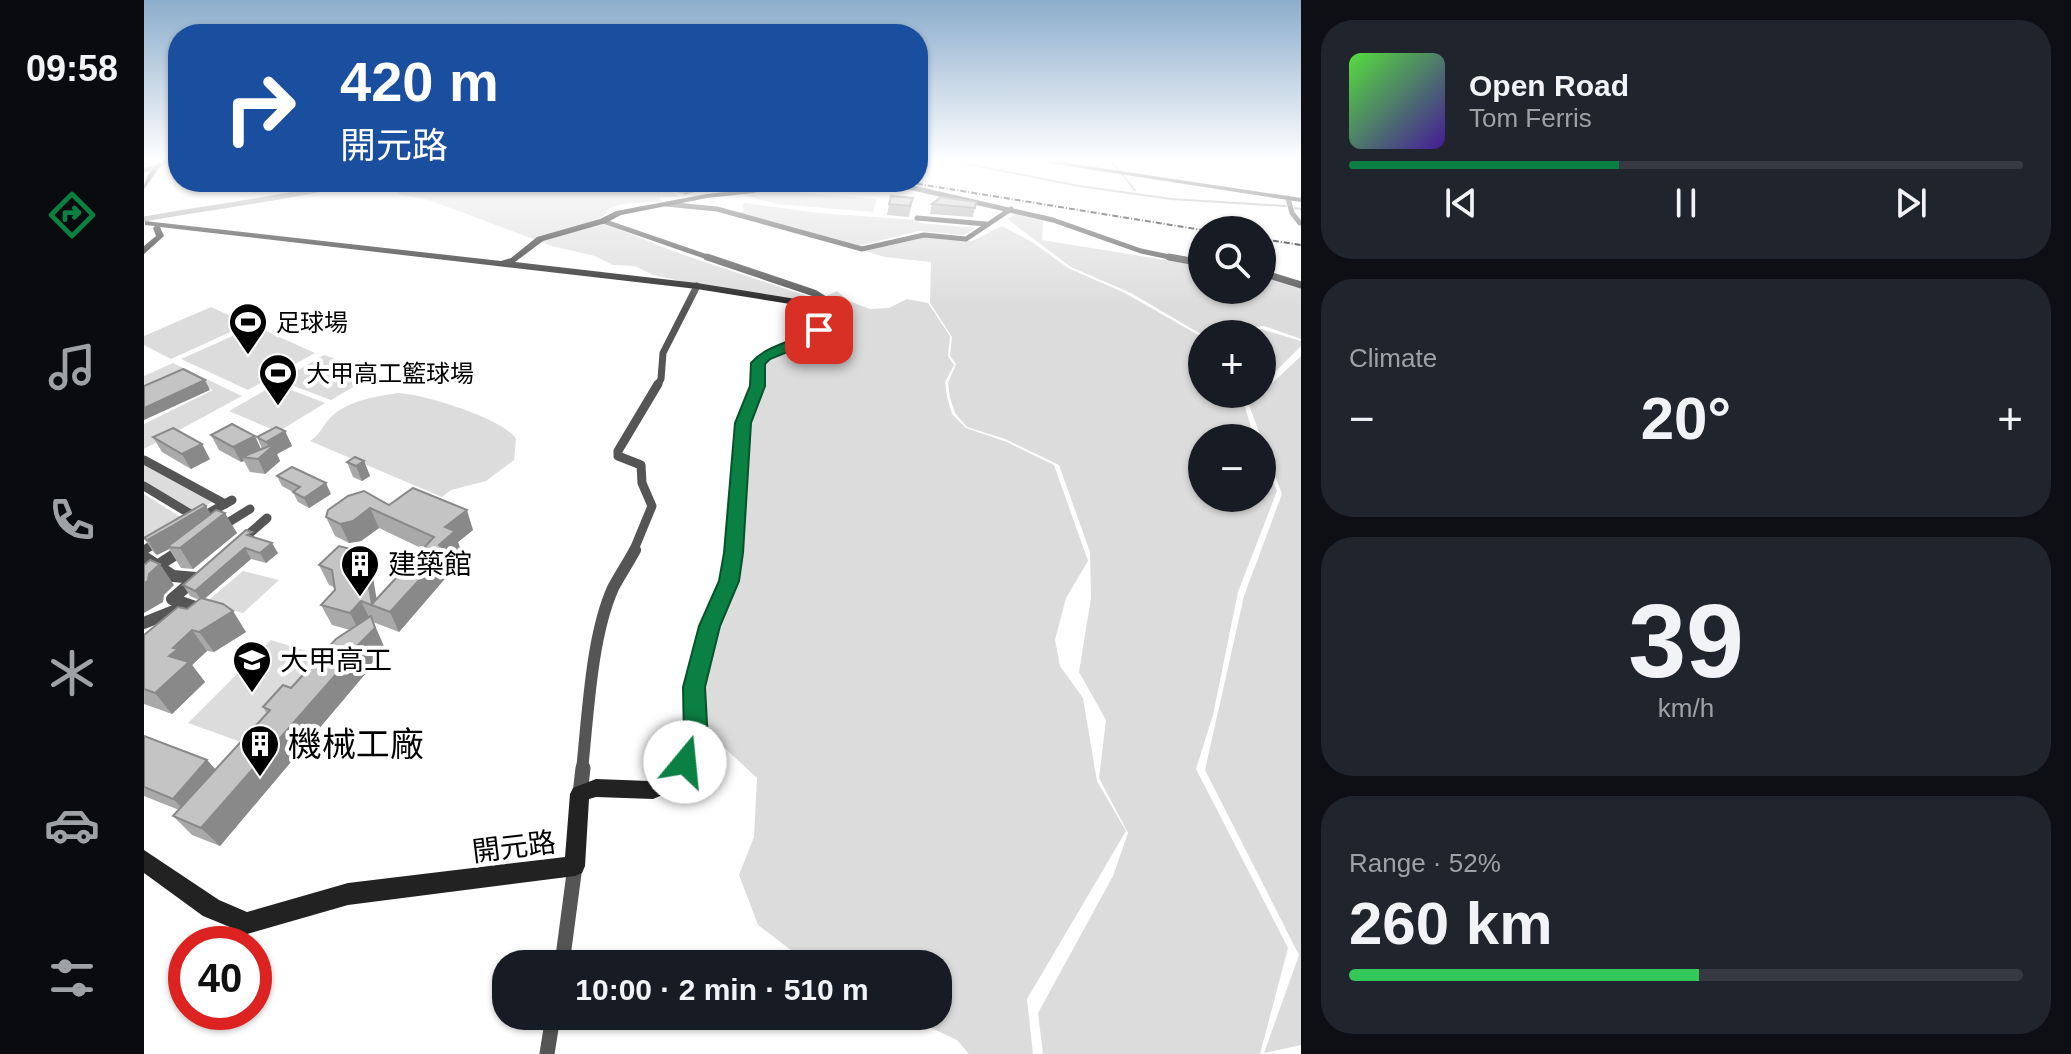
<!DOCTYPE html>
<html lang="en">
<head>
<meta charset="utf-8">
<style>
	:root { --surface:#171b24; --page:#20242c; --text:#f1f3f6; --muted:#9ea1a6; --line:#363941; --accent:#0b8043 }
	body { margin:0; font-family:Helvetica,"Noto Sans TC",sans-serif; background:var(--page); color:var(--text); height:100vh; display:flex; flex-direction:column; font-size:30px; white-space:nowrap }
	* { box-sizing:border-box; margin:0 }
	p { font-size:26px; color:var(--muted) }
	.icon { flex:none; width:44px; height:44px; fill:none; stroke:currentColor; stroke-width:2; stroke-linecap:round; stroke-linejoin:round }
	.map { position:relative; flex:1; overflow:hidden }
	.drawer { display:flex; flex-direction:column; gap:20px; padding:20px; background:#0d0f14; width:770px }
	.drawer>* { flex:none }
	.guide { position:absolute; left:24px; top:24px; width:760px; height:168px; border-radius:32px; box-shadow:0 2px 6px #0004; background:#1a4fa0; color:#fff; overflow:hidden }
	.controls { position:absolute; left:1044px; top:216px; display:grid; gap:16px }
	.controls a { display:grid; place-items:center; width:88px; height:88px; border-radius:50%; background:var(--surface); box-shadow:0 2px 6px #0004; font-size:40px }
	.speed { position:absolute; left:24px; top:926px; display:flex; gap:16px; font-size:40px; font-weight:700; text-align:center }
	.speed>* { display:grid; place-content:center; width:104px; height:104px; border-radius:50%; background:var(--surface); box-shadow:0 2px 6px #0004; line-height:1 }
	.speed .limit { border:12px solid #d22; background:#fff; color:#111 }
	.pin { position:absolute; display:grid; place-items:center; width:68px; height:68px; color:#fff; margin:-34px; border-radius:16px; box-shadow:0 4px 12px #0006 }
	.me { position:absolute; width:88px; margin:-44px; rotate:17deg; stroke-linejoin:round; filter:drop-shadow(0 0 6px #0008) }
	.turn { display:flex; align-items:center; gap:28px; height:168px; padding:0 40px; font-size:36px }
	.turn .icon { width:104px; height:104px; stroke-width:2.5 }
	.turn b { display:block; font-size:56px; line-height:68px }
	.big { font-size:60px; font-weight:700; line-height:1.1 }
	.drawer .widget { flex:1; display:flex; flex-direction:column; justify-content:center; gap:12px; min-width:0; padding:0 28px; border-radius:32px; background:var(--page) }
	.drawer .dial { align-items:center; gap:0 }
	.dial b { font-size:104px; line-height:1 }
	.song { display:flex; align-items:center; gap:24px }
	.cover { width:96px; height:96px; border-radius:12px; background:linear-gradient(135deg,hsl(110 70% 55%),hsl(260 70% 35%)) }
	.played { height:8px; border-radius:4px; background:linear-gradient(90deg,var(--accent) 40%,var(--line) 40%) }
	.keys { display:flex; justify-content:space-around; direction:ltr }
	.heat { display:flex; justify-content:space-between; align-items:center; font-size:44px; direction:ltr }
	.charge { height:12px; border-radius:6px; background:linear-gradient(90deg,#34c759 52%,var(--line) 0) }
	.trip { position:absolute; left:348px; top:950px; width:460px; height:80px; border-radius:32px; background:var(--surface); box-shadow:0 2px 6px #0004; font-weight:700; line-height:80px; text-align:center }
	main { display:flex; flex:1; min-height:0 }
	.tab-bar { display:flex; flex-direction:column; width:144px; justify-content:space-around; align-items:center; background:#090b0e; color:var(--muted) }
	.tab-bar .icon { width:56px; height:56px }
	.tab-bar .active { color:var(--accent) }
	.tab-bar b { font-size:36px; color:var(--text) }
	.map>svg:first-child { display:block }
</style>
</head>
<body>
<main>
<nav class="tab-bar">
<b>09:58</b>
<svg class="icon active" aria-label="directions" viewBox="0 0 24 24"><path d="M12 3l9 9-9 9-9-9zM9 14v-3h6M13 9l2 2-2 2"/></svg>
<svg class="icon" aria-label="music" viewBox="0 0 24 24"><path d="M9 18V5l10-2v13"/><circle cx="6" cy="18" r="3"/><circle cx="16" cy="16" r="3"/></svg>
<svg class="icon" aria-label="phone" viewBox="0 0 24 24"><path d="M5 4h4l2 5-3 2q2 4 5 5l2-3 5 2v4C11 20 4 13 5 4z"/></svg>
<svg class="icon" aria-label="climate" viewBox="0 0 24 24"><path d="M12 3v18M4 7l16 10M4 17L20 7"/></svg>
<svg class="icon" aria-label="car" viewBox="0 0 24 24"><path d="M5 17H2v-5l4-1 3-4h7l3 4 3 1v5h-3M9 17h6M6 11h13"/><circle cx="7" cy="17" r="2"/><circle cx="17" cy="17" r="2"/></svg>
<svg class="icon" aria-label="filters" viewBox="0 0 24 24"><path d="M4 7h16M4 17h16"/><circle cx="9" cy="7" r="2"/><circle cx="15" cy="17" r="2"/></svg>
</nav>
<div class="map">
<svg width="1157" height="1054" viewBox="0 0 1157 1054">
	<rect width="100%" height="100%" fill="#fff"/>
	<g fill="#dcdcdc">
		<path d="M 255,182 L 544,182 L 530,192 L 535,197 L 516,197 L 515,199 L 519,201 C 500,205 482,200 464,209 C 458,222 441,224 428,228 L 459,223 L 534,253 L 669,298 L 675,303 L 545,283 L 509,275 L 491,266 L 469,265 L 451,256 L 408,246 L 285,200 L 254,194 Z"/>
		<polygon points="621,190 733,199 729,212 633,204 597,195"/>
		<polygon points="600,203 674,213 774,220 776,223 831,228 820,235 775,231 714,246 595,213 600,210 598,206"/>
		<polygon points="874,213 899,221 898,240 1058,266 1058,290 1118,290 1118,276 1157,288 1157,339 1120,326 1055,333 987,293 927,267 863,219"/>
		<polygon points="858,226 888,242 924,268 979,292 1058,337 1058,394 1109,394 1100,403 1110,438 1058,438 1058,498 1118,498 1118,456 1133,491 1094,592 1069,715 1052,769 1144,948 1116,1054 899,1054 894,1013 969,876 984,833 955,778 962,720 935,672 947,598 946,552 915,465 861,439 823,427 811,413 806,398 804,383 812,364 806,356 808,337 786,303 787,262 741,257 721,251 783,237 828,241"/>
		<polygon points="630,279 682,296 693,291 705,301 726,309 745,308 763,299 784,303 806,336 804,356 810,365 801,382 803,397 808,414 822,428 863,442 910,465 944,561 922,598 911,640 916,666 939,698 953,781 982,831 883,999 889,1054 825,1054 813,1040 762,1016 794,1016 794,964 665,964 614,925 595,875 610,837 613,778 557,726 555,642 587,548 593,429 613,388 613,368 626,356 643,349 653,355 664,352 666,349 655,343 670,336 682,302"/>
		<polygon points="67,307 104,324 27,359 0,345 0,336"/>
		<polygon points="111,326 171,353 104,390 37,359"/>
		<polygon points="1117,329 1157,341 1157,346 1118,385 1118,334 1080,334"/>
		<polygon points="180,355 233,373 187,400 136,381"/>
		<polygon points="1157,356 1157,1045 1120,1053 1155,955 1061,770 1100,596 1138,494 1105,405"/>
		<polygon points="29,363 98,396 0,449 0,424 69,390 45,377 0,397 0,376"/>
		<polygon points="132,384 181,403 134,432 85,411"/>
		<path d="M 254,393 C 279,394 359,418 372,439 L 370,460 L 342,481 L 307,490 L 298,497 L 166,441 C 177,434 178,426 187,417 C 205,400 230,397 254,393 Z"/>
		<polygon points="0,462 72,500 49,513 0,485"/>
		<polygon points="0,494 38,518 0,539"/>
		<polygon points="99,571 135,580 99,613 61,603"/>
		<polygon points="127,640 179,656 100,743 44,723"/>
	</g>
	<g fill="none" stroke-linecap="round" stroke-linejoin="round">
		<g stroke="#a3a3a3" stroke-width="2">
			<polyline points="803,160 935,186 1027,199 1142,206"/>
			<polyline points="966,160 991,190"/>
			<polyline points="1151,208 1157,209"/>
		</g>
		<path stroke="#a3a3a3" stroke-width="5" d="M 0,219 C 70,206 140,199 209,182"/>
		<g stroke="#555" stroke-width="5">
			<polyline points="0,170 13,167"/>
			<polyline points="743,182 909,220 997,251 1035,259"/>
			<polyline points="1144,198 1148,213 1156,223"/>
			<polyline points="522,204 573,209 718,249 780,235 822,239 867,209"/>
			<polyline points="773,218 842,224"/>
			<polyline points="459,221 569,259"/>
		</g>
		<g stroke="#555" stroke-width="7">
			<polyline points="563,257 670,293 686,303 683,307"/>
			<polyline points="1025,257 1058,263"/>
			<polyline points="1118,273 1157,285"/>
			<polyline points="513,386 517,379 519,353 553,286"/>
		</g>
		<g stroke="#555" stroke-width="9">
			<polyline points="0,460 81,504"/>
			<polyline points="0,486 53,518"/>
			<polyline points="56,518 88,500"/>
			<polyline points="77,527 106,509"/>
			<polyline points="98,540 123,518"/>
			<polyline points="0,550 17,540"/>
			<polyline points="35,552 39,550"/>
			<polyline points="489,552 508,506 498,483 497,465 474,456 474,451 514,384"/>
		</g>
		<g stroke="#555" stroke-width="12">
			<polyline points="0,557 29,576 52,578"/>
			<polyline points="13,566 38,550"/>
			<polyline points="0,623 42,606 51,607 28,599 49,581"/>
			<path d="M 438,770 C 444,716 447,637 469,588 C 476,575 484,563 491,550"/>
		</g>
		<g stroke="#555" stroke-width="15">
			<polyline points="436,794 439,768"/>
			<polyline points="418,964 431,866"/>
			<polyline points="403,1054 409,1016"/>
		</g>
		<g fill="#222" fill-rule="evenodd">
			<path d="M 18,160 L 26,160 L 15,168 L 0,189 C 0,177 9,167 18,160 Z"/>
			<polygon points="885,160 903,160 1157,198 1157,202"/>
			<path d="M 631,182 L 641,182 L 610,193 L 563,198 L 477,215 L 462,223 L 399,241 L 371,262 L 553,283 L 683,304 L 688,307 C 667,355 652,337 619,364 L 620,386 L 605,423 L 597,553 L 593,581 L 574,626 L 559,687 L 561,742 L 548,768 L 537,774 L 516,796 L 509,799 L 452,797 L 445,799 L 441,866 L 438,873 L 431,876 L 204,905 L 103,934 L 59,916 L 0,873 L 0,850 L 75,900 L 103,912 L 204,883 L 421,857 L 426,794 L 429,788 L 452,779 L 505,781 L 523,762 L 534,756 L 543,741 L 541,687 L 558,626 L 577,581 L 583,553 L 593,423 L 608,386 L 609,363 C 636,334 658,352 677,309 L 553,289 L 16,227 L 20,236 L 0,254 L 0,246 L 12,236 L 9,228 L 11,226 L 1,225 L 1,221 L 357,261 L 367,258 L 393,237 L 456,219 L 472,211 L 563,194 L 609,189 Z"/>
		</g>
		<g stroke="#000" stroke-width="2" stroke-dasharray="6 2 1 2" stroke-linecap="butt">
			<polyline points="762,182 1058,230"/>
			<polyline points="1118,239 1157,245"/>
		</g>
	</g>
	<g fill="#a9a9a9">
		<polygon points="572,185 541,195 532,192 532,186"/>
		<polygon points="769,198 765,217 743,215 745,204"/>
		<polygon points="832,202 829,217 786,214 788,204"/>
		<polygon points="141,431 148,446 133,454 136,461 121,474 106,472 100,461 97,462 75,450 67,435 117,449 118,449 113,437"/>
		<polygon points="9,437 66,459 47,469 18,452"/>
		<polygon points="220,461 226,476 218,481 209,477 203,462"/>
		<polygon points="133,476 187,494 165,508 154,502 149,492 138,486"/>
		<polygon points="245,505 329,530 314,542 317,551 304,563 306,568 305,574 255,632 229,622 241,649 226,665 227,667 76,846 48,835 29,816 35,810 0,796 0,736 63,760 72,770 123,714 119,707 147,688 206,630 188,625 177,605 191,590 190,587 185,585 175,565 219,552 228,572 232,599 279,549 235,528 217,541 205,543 191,536 182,517"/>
		<polygon points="67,514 93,533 49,569 37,568 25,549 13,555 10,553 0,538"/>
		<polygon points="111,538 134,553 122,563 107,559 60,599 102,632 70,652 63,651 48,665 61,682 28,714 0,704 0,635 43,609 55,600 46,596 39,585"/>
	</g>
	<g fill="#898989">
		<polygon points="562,182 572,182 572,185 541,195 541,189"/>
		<polygon points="61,380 66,390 0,420 0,408"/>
		<polygon points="141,431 148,446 133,454 136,461 121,474 114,459 126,449 122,442"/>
		<polygon points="111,436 118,451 98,457 100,461 97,462 89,447"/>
		<polygon points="58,444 66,459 47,469 38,454"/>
		<polygon points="220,461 226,476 218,481 212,466"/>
		<polygon points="182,483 187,494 165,508 160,498"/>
		<polygon points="62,506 71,521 81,513 93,533 49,569 36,548 23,547 25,549 13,555 3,540"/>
		<polygon points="226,508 235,528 217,541 205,543 196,524"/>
		<polygon points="323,510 329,530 314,542 317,551 304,563 306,568 305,574 255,632 246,612 295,545 301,527"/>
		<polygon points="128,543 134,553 122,563 116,553"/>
		<polygon points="101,548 107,559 58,601 51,591"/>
		<polygon points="219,552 228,572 234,607 229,605"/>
		<polygon points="16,564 30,585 20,595 19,602 0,613 0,583 5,574"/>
		<polygon points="217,601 227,621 216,633 206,613"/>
		<polygon points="89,611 102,632 70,652 55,632"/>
		<polygon points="227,616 241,649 226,665 227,667 76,846 57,828 213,646"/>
		<polygon points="48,630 63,651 48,665 61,682 28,714 11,693 29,648"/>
		<polygon points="63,760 76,775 43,813 29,799"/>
	</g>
	<g fill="#c4c4c4" stroke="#898989" stroke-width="2">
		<polygon points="539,182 562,182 541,189 532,186"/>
		<polygon points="747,196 769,198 766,206 745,204"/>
		<polygon points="797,197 832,202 831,208 788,204"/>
		<polygon points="39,369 61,380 0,408 0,386"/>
		<polygon points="88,424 111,436 89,447 67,435"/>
		<polygon points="132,427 141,431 122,442 113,437"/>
		<polygon points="29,428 58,444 38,454 9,437"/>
		<polygon points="128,445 129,446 114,459 98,457"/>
		<polygon points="211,457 220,461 212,466 203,462"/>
		<polygon points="148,467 182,483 160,498 149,492 156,487 133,476"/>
		<polygon points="269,488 323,510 301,527 311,531 295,545 299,548 298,555 246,612 217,601 206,613 177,605 191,590 188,570 175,565 195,546 219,552 228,604 290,537 226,508 209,521 196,524 182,517 184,510 204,496 220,491 245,505"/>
		<polygon points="59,504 62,506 28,526 3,540 0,538"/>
		<polygon points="72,510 81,513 36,548 23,547"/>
		<polygon points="102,530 108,532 103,535 128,543 116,553 101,548 51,591 39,585"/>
		<polygon points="6,560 16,564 5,574 4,581 0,583 0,565"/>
		<polygon points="57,598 79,604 89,611 55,632 48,630 29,648 34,649 25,656 45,662 11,693 0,689 0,635 34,607 43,609"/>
		<polygon points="227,616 231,628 213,646 216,647 57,828 29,816 126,710 119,707 139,685 147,688 192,639"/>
		<polygon points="0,736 63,760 29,799 0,787"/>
	</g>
	<linearGradient id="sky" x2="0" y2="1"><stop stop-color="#8cadcc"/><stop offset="0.52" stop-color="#fff"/><stop offset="1" stop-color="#fff" stop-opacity="0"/></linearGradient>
	<rect width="1157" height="308" fill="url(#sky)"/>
	<path fill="#0b8043" stroke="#07532c" stroke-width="2" d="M 670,327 L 681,330 L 668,342 L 626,359 L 621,364 L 621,386 L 607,423 L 599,553 L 595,581 L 576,626 L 561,687 L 564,742 L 549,769 L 541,773 L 532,769 L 528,762 L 540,740 L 539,687 L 555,626 L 575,581 L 580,553 L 591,423 L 606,386 L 607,363 C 623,344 651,343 670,327 Z"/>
	<defs>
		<symbol id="stadium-pin" viewBox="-11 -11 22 30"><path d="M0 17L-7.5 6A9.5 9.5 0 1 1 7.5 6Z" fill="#000" stroke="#fff"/><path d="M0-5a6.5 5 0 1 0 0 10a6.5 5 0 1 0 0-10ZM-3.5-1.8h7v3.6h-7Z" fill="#fff"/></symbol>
		<symbol id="building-pin" viewBox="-11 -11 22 30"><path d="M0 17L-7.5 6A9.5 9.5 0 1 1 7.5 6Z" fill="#000" stroke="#fff"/><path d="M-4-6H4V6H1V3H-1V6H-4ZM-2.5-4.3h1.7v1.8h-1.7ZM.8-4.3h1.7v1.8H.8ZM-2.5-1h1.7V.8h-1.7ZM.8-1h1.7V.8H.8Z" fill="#fff"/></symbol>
		<symbol id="school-pin" viewBox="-11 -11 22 30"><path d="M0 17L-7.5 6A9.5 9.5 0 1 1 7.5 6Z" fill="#000" stroke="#fff"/><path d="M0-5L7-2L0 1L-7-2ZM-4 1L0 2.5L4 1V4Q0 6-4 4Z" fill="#fff"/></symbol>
	</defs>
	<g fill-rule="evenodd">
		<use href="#stadium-pin" x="82" y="300" width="44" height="60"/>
		<use href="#stadium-pin" x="112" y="351" width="44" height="60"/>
		<use href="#building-pin" x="194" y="542" width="44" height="60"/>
		<use href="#school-pin" x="86" y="638" width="44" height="60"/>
		<use href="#building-pin" x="94" y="722" width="44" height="60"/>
	</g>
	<g text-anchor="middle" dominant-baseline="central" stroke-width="8" stroke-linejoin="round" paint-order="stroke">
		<g font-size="24" fill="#000" stroke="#fff" text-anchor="start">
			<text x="132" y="322">足球場</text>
			<text x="162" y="373">大甲高工籃球場</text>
		</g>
		<g font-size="28" fill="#000" stroke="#fff" text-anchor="start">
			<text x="244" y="564">建築館</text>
			<text x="136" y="660">大甲高工</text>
		</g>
		<g font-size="28" fill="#000" stroke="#fff">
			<text transform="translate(370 847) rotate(-7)">開元路</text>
		</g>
		<g font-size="34" fill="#000" stroke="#fff" text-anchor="start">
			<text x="144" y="744">機械工廠</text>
		</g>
	</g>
</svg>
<div class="controls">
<a><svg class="icon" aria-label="search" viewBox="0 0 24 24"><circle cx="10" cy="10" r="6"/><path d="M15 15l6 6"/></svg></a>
<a>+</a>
<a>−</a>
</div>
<div class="speed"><div class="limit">40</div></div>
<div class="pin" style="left:675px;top:330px;background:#d93025"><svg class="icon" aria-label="arrive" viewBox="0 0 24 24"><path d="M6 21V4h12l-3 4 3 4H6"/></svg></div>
<svg class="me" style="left:541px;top:762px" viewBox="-20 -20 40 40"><circle r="19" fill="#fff"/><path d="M0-13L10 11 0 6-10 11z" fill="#0b8043"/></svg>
<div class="trip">10:00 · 2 min · 510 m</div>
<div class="guide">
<div class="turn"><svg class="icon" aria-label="right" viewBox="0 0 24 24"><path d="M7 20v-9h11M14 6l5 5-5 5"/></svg><div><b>420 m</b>開元路</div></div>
</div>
</div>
<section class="drawer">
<div class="widget">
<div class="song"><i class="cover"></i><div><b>Open Road</b><p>Tom Ferris</p></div></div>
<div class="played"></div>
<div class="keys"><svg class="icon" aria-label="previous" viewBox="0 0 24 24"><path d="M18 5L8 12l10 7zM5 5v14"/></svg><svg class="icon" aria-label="pause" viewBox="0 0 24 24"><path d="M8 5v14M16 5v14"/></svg><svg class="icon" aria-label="next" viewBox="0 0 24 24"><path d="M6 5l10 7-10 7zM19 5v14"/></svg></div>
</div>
<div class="widget"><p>Climate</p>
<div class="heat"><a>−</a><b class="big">20°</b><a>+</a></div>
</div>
<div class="widget dial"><b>39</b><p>km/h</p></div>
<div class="widget"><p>Range · 52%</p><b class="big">260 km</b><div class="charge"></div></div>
</section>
</main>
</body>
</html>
